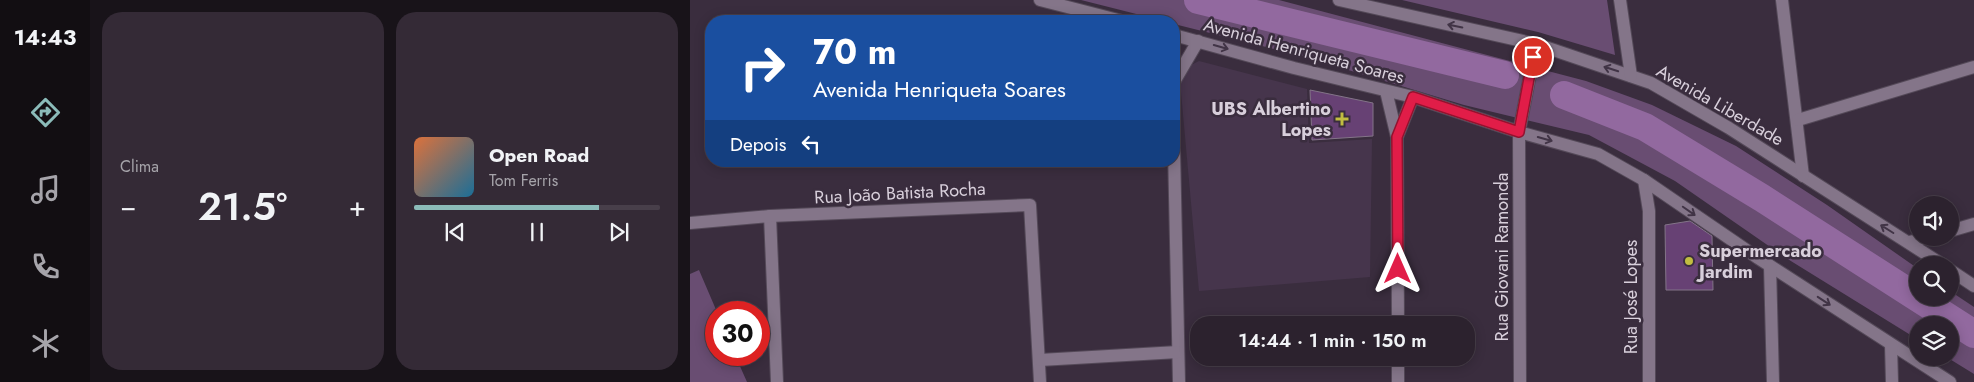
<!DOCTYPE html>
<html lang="pt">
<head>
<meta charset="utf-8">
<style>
	:root { --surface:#2c222e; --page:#342a36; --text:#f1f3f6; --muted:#a6a4aa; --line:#483f4a; --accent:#8bbbb9 }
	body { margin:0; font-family:Jost,sans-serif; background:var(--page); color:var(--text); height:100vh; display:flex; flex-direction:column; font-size:19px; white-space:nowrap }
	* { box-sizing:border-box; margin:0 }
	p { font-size:16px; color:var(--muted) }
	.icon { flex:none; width:28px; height:28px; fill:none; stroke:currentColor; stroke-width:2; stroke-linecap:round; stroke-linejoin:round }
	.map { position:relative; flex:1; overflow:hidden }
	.panel { display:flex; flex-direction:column; gap:12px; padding:12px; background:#181319; width:600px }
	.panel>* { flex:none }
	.guide { position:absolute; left:15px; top:15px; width:475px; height:152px; border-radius:20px; box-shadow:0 2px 12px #0003,0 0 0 1px var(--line); background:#1a4fa0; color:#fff; overflow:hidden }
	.buttons { position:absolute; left:1219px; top:196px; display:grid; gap:10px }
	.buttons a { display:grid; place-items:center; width:50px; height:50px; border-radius:50%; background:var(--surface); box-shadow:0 2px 12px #0003,0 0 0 1px var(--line); font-size:25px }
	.speed { position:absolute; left:15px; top:301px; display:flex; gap:10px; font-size:25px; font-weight:700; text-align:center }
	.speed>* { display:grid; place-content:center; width:65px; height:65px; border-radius:50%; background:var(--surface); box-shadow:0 2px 12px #0003,0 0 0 1px var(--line); line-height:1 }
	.speed .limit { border:8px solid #d22; background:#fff; color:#111 }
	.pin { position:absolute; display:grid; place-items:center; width:42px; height:42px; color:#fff; margin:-21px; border:2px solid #fff; border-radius:50%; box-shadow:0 1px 5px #0007 }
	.me { position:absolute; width:55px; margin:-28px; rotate:0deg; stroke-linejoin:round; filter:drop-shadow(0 0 4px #0008) }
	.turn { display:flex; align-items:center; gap:18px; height:105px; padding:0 25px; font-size:22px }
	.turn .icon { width:65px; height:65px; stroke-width:2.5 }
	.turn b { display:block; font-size:35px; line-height:42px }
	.then { display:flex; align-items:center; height:48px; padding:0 25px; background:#0003; gap:10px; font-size:19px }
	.big { font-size:38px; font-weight:600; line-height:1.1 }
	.panel .tile { flex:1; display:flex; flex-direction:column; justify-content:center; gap:8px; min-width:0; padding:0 18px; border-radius:20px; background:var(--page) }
	.song { display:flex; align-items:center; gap:15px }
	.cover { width:60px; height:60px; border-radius:8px; background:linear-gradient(135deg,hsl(20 70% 55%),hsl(200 70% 35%)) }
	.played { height:5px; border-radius:2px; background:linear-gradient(90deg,var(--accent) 75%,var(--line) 75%) }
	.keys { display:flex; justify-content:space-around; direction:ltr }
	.heat { display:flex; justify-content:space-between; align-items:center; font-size:28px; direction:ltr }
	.panel .tiles { flex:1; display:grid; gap:12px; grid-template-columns:repeat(2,1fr) }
	.trip { position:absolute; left:500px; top:316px; width:285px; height:50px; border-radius:20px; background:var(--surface); box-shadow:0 2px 12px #0003,0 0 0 1px var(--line); font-weight:600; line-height:50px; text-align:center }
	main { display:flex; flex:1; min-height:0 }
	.tabs { display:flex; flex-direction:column; width:90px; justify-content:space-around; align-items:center; background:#120e12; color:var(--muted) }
	.tabs .icon { width:35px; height:35px }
	.tabs .active { color:var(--accent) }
	.tabs b { font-size:22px; color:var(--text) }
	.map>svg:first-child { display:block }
</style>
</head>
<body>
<main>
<nav class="tabs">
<b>14:43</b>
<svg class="icon active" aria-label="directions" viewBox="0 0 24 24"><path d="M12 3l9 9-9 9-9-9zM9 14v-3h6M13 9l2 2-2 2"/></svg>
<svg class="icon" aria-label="music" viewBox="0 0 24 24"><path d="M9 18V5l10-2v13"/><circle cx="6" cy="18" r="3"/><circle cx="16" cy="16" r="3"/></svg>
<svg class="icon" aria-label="phone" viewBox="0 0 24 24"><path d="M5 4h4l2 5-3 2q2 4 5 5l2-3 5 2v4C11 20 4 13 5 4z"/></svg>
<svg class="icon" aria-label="climate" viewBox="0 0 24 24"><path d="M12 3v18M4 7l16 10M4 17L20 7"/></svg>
</nav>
<section class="panel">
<div class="tiles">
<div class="tile"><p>Clima</p>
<div class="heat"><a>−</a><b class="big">21.5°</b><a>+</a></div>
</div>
<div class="tile">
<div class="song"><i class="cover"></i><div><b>Open Road</b><p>Tom Ferris</p></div></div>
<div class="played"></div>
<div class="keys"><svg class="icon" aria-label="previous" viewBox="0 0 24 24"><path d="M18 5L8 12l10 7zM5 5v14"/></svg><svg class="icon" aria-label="pause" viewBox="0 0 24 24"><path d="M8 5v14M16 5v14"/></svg><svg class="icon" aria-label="next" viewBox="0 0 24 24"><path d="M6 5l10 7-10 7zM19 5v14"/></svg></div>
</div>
</div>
</section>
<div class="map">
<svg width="1284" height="382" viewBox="0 0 1284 382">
	<rect width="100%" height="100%" fill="#3a2d3e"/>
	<polygon fill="#46354c" points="509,61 617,89 619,143 682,139 680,277 509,291 490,81 497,67"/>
	<g fill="#694d72">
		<polygon points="391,0 589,0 896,81 962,105 1046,146 1137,205 1227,268 1228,298 1260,298 1260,291 1284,307 1284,374 1258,358 1260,358 1260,325 1228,325 1227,339 1096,258 985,181 899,135 774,105 612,56 484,24 484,21 474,21"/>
		<polygon points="712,0 917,0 925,55 848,32"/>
		<polygon points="9,270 27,312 26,355 45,355 57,382 0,382 0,274"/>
	</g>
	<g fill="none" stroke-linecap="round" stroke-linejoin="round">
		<g stroke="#92699f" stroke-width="28">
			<polyline points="508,0 815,75"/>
			<polyline points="874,95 955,127 1072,198 1284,334"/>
		</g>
	</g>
	<g fill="#674174" stroke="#837488">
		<polygon points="620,90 683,103 683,136 622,140"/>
		<polygon points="1000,221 1022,236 1023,290 976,290 975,225"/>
	</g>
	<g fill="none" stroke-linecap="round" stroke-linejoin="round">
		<defs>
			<g id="minor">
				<polyline points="350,0 432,21"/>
				<polyline points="649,0 846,44 961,83 1039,128 1253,265"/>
				<polyline points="930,0 941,76"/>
				<polyline points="1092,0 1113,176"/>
				<polyline points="484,35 604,68 723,97 829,132 908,154 954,180 1068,258 1260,382"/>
				<polyline points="484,82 508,41"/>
				<polyline points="696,91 707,137 708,325"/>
				<polyline points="1108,120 1284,67"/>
				<polyline points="707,137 723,97"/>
				<polyline points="484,149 489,382"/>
				<polyline points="954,180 959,211 959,382"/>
				<polyline points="80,216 87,382"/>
				<polyline points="0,223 80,216 340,205 350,382"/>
				<polyline points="1260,231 1284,224"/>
				<polyline points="1219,242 1236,238"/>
				<polyline points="1080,266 1083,382"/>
				<polyline points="1260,270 1284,286"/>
				<polyline points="1201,345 1202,382"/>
				<polyline points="708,358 708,382"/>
				<polyline points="350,360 488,352"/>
				<polyline points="830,382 829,132 846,44"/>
			</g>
		</defs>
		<use href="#minor" stroke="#544958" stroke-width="14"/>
		<use href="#minor" stroke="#847589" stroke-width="12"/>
	</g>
	<defs><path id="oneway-shaft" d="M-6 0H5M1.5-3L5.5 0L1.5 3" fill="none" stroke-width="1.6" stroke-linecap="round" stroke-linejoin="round" transform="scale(1.25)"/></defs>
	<g stroke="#413446">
		<use href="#oneway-shaft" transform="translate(765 26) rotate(-168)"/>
		<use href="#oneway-shaft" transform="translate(531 47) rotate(16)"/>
		<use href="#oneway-shaft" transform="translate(921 69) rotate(-162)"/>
		<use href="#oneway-shaft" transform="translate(855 139) rotate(16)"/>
		<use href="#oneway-shaft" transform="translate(999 211) rotate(35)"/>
		<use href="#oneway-shaft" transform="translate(1197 229) rotate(-148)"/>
		<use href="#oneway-shaft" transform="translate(1134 301) rotate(33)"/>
	</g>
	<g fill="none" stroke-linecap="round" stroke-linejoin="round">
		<defs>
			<polyline id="route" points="708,269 707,137 723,97 829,132 843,57"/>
		</defs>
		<use href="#route" stroke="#92132f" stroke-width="12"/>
		<use href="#route" stroke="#e11d48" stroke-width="9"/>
	</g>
	<g fill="#c1bd40" stroke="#3a2d3e" stroke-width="2">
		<path d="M649.5 111.5h5v5h5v5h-5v5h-5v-5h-5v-5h5z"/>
		<circle cx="999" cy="261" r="5"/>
	</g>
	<g text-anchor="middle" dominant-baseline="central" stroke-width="5" stroke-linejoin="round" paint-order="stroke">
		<g font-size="18" fill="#d8cfdb" stroke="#3a2d3e">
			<text transform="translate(614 51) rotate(15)">Avenida Henriqueta Soares</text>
			<text transform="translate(1030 105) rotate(30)">Avenida Liberdade</text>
			<text transform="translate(210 193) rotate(-3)">Rua João Batista Rocha</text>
			<text transform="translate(812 257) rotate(-90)">Rua Giovani Ramonda</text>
			<text transform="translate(941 297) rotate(-90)">Rua José Lopes</text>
		</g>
		<g font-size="18" font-weight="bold" fill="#d8cfdb" stroke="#3a2d3e" text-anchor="end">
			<text x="641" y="109">UBS Albertino<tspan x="641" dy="21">Lopes</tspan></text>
			<text x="1009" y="251" text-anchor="start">Supermercado<tspan x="1009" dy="21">Jardim</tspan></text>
		</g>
	</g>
</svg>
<div class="buttons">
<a><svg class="icon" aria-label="sound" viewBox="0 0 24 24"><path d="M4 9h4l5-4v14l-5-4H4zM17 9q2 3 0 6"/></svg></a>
<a><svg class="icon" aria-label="search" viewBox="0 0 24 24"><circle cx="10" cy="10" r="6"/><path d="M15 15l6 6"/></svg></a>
<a><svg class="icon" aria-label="layers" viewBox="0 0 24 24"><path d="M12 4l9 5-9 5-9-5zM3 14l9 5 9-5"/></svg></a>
</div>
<div class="speed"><div class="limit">30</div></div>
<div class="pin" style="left:843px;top:57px;background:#d93025"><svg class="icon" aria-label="arrive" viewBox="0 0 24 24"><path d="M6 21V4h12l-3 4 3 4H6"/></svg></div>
<svg class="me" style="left:708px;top:269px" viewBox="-20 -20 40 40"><path d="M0-17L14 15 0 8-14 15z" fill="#e11d48" stroke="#fff" stroke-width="4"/></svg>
<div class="trip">14:44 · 1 min · 150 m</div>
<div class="guide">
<div class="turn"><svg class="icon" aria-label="right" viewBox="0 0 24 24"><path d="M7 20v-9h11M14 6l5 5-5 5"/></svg><div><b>70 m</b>Avenida Henriqueta Soares</div></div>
<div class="then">Depois<svg class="icon" aria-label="left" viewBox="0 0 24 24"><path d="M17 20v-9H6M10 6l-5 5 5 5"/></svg></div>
</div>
</div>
</main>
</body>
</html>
